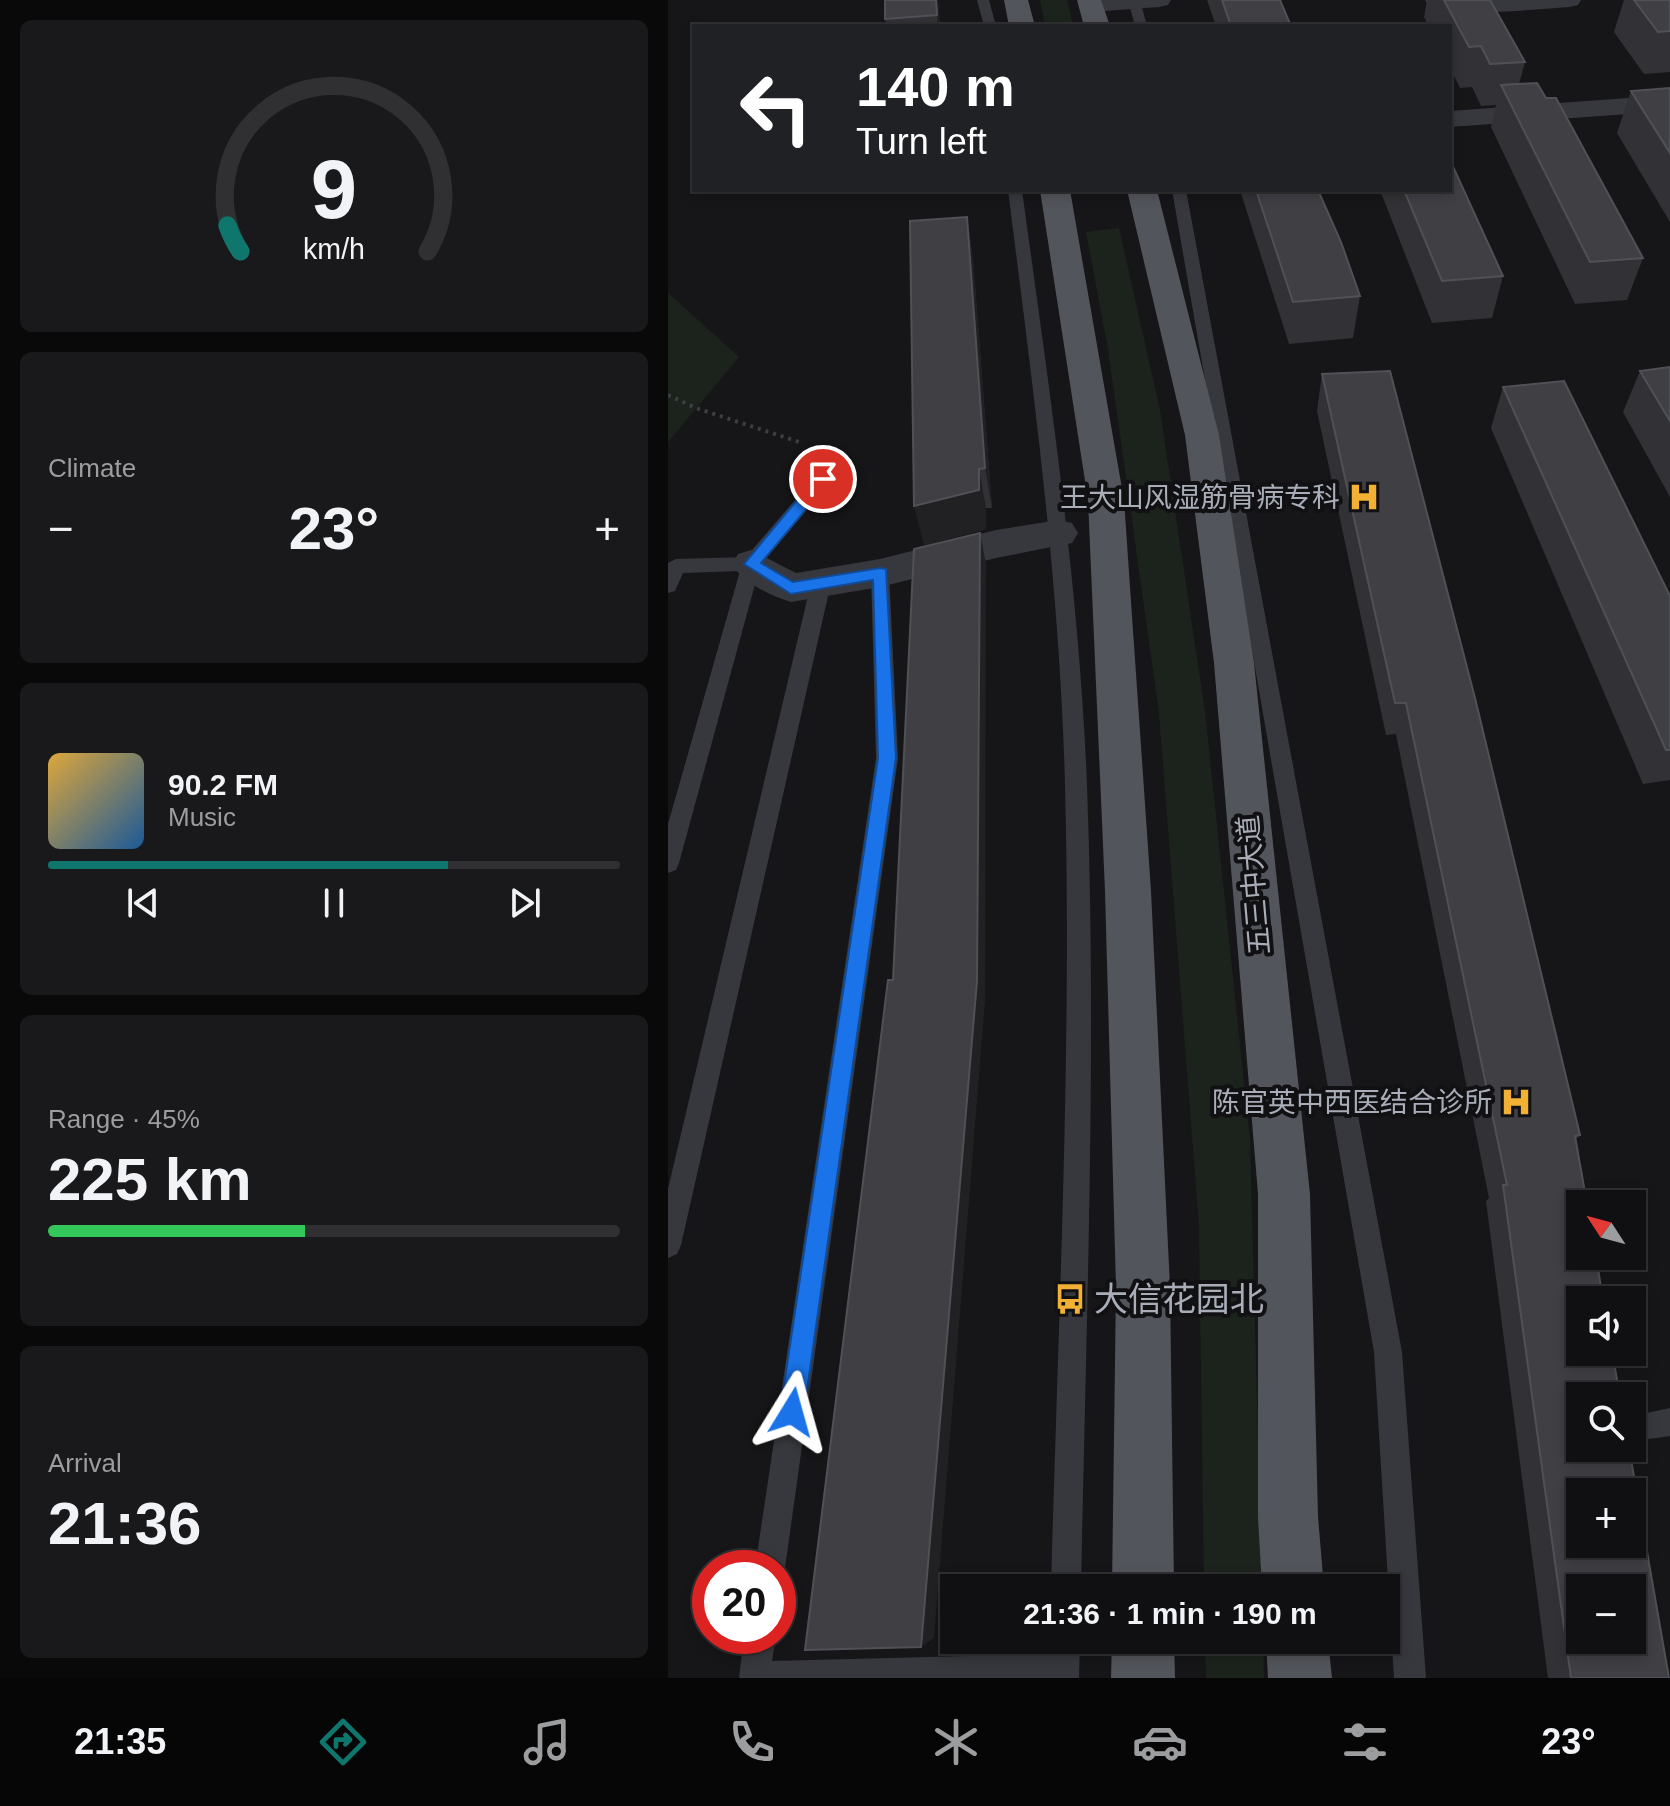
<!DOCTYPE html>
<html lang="en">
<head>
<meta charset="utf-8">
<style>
	:root { --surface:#101012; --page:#19191b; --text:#f1f3f6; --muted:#9c9d9f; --line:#303032; --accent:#0f766e }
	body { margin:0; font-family:Arial,"Noto Sans SC",sans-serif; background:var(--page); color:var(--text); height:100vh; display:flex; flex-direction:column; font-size:30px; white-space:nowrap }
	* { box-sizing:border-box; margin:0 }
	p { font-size:26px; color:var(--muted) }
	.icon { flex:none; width:44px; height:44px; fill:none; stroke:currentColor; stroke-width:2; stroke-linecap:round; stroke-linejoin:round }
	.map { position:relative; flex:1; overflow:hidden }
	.panel { display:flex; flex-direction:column; gap:20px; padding:20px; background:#09090a; width:668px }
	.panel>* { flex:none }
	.top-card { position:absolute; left:24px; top:24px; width:760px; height:168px; border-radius:0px; box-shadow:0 4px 12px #0003,0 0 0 2px var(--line); background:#202124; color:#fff; overflow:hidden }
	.needle { width:52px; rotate:306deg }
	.fabs { position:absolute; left:898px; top:1190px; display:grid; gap:16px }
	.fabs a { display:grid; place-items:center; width:80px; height:80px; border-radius:0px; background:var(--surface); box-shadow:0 4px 12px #0003,0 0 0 2px var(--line); font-size:40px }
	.speed { position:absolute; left:24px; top:1550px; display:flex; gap:16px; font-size:40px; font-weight:700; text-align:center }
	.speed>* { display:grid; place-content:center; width:104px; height:104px; border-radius:50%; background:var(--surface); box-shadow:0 4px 12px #0003,0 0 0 2px var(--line); line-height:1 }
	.speed .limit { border:12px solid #d22; background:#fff; color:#111 }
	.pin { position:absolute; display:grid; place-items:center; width:68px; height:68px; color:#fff; margin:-34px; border:4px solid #fff; border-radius:50%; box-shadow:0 2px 8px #0007 }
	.me { position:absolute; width:88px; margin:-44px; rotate:8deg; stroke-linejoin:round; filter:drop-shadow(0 0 6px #0008) }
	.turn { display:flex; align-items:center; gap:28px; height:168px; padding:0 32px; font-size:36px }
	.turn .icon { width:104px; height:104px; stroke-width:2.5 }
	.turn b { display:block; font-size:56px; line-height:68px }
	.big { font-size:60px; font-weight:700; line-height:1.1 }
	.panel .tile { flex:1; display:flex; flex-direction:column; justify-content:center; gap:12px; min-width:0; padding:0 28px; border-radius:12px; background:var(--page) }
	.panel .dial { align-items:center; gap:0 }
	.dial svg { height:208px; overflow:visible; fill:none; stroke:var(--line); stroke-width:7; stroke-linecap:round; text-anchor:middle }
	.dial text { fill:var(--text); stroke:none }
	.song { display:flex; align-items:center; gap:24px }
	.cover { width:96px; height:96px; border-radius:12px; background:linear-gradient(135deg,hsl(40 70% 55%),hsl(210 70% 35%)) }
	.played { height:8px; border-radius:4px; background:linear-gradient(90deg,var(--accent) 70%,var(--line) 70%) }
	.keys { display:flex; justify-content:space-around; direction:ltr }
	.heat { display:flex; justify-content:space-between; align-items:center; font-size:44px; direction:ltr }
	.charge { height:12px; border-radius:6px; background:linear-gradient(90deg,#34c759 45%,var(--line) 0) }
	.trip { position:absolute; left:272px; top:1574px; width:460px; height:80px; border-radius:0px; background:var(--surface); box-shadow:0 4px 12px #0003,0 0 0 2px var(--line); font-weight:700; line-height:80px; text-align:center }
	.tabs { display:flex; height:128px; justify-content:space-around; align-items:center; background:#060607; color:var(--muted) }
	.tabs .icon { width:56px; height:56px }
	.tabs .selected { color:var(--accent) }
	.tabs b { font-size:36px; color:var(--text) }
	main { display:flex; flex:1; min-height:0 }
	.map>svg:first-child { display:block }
</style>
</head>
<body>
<main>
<section class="panel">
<div class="tile dial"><svg viewBox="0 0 100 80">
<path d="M14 69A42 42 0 1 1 86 69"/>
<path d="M14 69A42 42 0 0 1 9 59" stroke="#0f766e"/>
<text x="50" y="56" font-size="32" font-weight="700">9</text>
<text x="50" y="72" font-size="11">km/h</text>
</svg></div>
<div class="tile"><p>Climate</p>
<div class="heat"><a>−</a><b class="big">23°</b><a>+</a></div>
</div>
<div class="tile">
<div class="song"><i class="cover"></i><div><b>90.2 FM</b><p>Music</p></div></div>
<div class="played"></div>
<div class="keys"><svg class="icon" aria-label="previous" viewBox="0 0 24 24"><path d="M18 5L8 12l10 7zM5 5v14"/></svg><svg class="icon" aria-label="pause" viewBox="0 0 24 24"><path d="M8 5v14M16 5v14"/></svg><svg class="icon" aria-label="next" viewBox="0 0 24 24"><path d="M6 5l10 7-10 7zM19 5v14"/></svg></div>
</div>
<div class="tile"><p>Range · 45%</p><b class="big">225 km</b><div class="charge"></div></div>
<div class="tile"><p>Arrival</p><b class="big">21:36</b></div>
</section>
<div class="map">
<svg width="1002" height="1678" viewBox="0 0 1002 1678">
	<rect width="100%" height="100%" fill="#161618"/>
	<g fill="#1c231d">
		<polygon points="372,0 399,0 405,26 377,26"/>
		<polygon points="451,228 492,410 537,711 582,1140 594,1588 536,1588 531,1225 491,713 440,349 418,232"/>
		<polygon points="0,293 71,357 0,442"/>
		<polygon points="537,1640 595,1640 596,1678 538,1678"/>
	</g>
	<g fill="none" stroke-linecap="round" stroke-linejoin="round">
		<polyline stroke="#3d3f44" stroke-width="4" stroke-dasharray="3 5" stroke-linecap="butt" points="0,395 28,408 131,442"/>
		<g fill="#37383d" fill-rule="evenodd">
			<polygon points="309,0 321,0 328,26 316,26"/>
			<polygon points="460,0 472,0 479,26 467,26"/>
			<path d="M 340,190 L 354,190 C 381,388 411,585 419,785 C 429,1052 418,1321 413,1588 L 383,1588 C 390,1321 404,1053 397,785 C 392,586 365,388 340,190 Z"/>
			<polygon points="504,190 518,190 734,1352 758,1678 726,1678 706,1352"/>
			<polygon points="155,445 164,451 161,483 92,566 11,863 8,870 0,873 0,824 72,571 15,573 7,591 0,593 0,563 8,559 78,557 146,478 146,451"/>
			<polygon points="212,566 221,573 230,758 117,1568 110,1580 110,1568 87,1568 208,758 203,573"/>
			<polygon points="153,576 163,583 13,1245 9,1254 0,1258 0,1189 143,583"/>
			<polygon points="1002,1408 1002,1436 974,1440 964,1436 964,1416"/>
			<polygon points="76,1636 108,1636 104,1661 380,1654 380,1640 412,1640 411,1678 71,1678"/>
		</g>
		<g fill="#37383d" fill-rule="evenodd">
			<polygon points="414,0 503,0 500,5 491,7 423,12 414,10 411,5"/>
			<path d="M 757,0 L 913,0 L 910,5 L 901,7 C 854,10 806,17 760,5 Z"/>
			<path d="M 391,520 L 404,523 L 410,533 L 404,543 L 328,558 L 212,587 L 123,602 C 103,596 75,583 64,564 L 70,554 L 83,550 L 128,573 L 212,559 L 328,530 Z"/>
		</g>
		<polygon fill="#37383d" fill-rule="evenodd" points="1002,95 1002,111 782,127 782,111"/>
		<g fill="#53555c" fill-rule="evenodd">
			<polygon points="336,0 360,0 367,26 341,26"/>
			<polygon points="409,0 433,0 442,26 416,26"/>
			<polygon points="372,190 402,190 456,500 483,891 502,1287 506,1588 444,1588 448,1287 437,891 420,500"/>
			<polygon points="459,190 489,190 551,435 586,663 642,1194 650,1517 656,1588 594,1588 590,1517 590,1194 546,663 517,435"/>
			<polygon points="444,1640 506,1640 507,1678 443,1678"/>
			<polygon points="598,1640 660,1640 664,1678 600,1678"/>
		</g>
	</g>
	<g fill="#323236">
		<polygon points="270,0 272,26 219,26 217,19"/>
		<polygon points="539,0 612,0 623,26 548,26"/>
		<polygon points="759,0 822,0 857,62 851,84 975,258 959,300 907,304 823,127 828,105 813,106 804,87 792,88 782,68 782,26 761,26 756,17"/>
		<polygon points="956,0 1002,0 1002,72 976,74 946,32"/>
		<polygon points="1002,88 1002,222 949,133 963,91"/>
		<polygon points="572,190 650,190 692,296 685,338 621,344"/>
		<polygon points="712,190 782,190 835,276 824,318 764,323"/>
		<polygon points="299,217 305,259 324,508 318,508 318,529 256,545"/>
		<polygon points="1002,367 1002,497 955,412 972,371"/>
		<polygon points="654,374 912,1135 908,1139 1001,1678 880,1678 818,1201 821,1198 728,734 718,735 649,411"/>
		<polygon points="835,387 1002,596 1002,780 975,784 823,428"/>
	</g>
	<g fill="#212124">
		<polygon points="268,0 270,0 272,26 270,26 269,15"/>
		<polygon points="299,217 305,259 324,508 317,468"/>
		<polygon points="311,469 318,508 318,529 256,545 246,506"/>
		<polygon points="312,533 318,564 317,1001 266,1638 253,1647"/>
	</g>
	<g fill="#3f3f44" stroke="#4f5156" stroke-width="2" fill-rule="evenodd">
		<polygon points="217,0 268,0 269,15 217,19"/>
		<polygon points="554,0 612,0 623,26 563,26"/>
		<polygon points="776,0 822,0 857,62 822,64 813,46 801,47"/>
		<polygon points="966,0 1002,0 1002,31 990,32"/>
		<polygon points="869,83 878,98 888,98 975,258 922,262 833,85"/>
		<polygon points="1002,88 1002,153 963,91"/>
		<polygon points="782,160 835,276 774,281 736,190 782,190"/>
		<polygon points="588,190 650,190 673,242 692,296 625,302"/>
		<polygon points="299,217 317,468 311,469 311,490 246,506 242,221"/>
		<polygon points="1002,367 1002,421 972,371"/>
		<path d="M 722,371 L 807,698 L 912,1135 L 907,1136 L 919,1204 L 912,1204 L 912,1256 L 928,1256 L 935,1300 L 912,1300 L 912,1352 L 944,1352 L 952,1396 L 912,1396 L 912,1448 L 961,1448 L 1001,1678 L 903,1678 L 835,1185 L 839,1185 L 738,703 L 727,703 L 654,374 ZM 912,1492 L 964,1492 L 964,1544 L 912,1544 ZM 912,1588 L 964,1588 L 964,1640 L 912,1640 Z"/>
		<polygon points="896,381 1002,596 1002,750 998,750 835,387"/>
		<polygon points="312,533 309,981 253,1647 137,1650 220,980 225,980 246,549"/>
	</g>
	<polygon fill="#1a73e8" stroke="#114b97" stroke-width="2" points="155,474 162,479 160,483 93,563 125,582 212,568 218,569 228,758 136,1412 133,1420 124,1423 116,1420 112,1412 210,758 205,580 123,594 76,564 149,476"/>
	<defs>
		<symbol id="hospital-bare" viewBox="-9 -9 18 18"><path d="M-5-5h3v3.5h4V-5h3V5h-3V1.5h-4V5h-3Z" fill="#f2b134" stroke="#111113" stroke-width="2.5" paint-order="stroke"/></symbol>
		<symbol id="bus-bare" viewBox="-9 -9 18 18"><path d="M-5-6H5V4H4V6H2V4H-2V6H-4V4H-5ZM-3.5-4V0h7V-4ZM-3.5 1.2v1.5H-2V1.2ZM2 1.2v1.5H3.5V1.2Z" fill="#f2b134" stroke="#111113" stroke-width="2.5" paint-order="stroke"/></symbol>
	</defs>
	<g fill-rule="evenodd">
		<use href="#hospital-bare" x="674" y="475" width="44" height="44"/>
		<use href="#hospital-bare" x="826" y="1080" width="44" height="44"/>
		<use href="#bus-bare" x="380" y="1277" width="44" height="44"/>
	</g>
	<g text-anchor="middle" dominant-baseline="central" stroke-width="8" stroke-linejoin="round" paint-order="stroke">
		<g font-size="28" fill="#a8adb8" stroke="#111113" text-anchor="end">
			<text x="672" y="497">王大山风湿筋骨病专科</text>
			<text x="824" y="1102">陈官英中西医结合诊所</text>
		</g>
		<g font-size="28" fill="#a8adb8" stroke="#111113">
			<text transform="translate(586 885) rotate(-95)">五三中大道</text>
		</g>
		<g font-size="34" fill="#a8adb8" stroke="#111113" text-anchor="start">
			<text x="426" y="1299">大信花园北</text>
		</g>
	</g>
</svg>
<div class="fabs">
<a><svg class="needle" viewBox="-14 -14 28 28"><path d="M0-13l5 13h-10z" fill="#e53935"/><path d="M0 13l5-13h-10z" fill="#9c9d9f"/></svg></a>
<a><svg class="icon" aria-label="sound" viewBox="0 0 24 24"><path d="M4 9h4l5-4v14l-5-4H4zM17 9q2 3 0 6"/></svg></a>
<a><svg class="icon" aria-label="search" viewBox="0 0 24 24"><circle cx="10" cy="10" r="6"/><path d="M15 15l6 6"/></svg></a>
<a>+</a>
<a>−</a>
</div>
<div class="speed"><div class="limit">20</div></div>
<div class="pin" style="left:155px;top:479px;background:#d93025"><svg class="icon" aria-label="arrive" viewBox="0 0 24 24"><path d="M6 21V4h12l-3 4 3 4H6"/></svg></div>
<svg class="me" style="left:124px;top:1412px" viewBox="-20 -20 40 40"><path d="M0-17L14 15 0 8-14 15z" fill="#1a73e8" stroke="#fff" stroke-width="4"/></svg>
<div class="trip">21:36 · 1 min · 190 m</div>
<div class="top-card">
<div class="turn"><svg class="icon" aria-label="left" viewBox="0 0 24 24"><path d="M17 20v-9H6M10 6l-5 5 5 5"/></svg><div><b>140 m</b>Turn left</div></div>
</div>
</div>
</main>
<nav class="tabs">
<b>21:35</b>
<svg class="icon selected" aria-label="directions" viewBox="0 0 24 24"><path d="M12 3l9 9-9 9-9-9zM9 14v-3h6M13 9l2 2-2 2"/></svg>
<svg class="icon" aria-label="music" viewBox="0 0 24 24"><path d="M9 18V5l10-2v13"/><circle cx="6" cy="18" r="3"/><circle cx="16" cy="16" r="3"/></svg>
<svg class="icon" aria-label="phone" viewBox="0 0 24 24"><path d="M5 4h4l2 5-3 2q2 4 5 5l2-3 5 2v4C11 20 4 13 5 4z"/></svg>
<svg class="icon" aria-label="climate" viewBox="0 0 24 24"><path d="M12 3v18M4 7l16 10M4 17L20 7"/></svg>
<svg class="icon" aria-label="car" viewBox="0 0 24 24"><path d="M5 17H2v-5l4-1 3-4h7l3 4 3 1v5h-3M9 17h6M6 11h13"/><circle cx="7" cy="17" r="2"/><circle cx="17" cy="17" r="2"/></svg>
<svg class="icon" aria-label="filters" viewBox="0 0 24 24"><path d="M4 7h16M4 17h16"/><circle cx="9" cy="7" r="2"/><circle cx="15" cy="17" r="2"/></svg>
<b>23°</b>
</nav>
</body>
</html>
